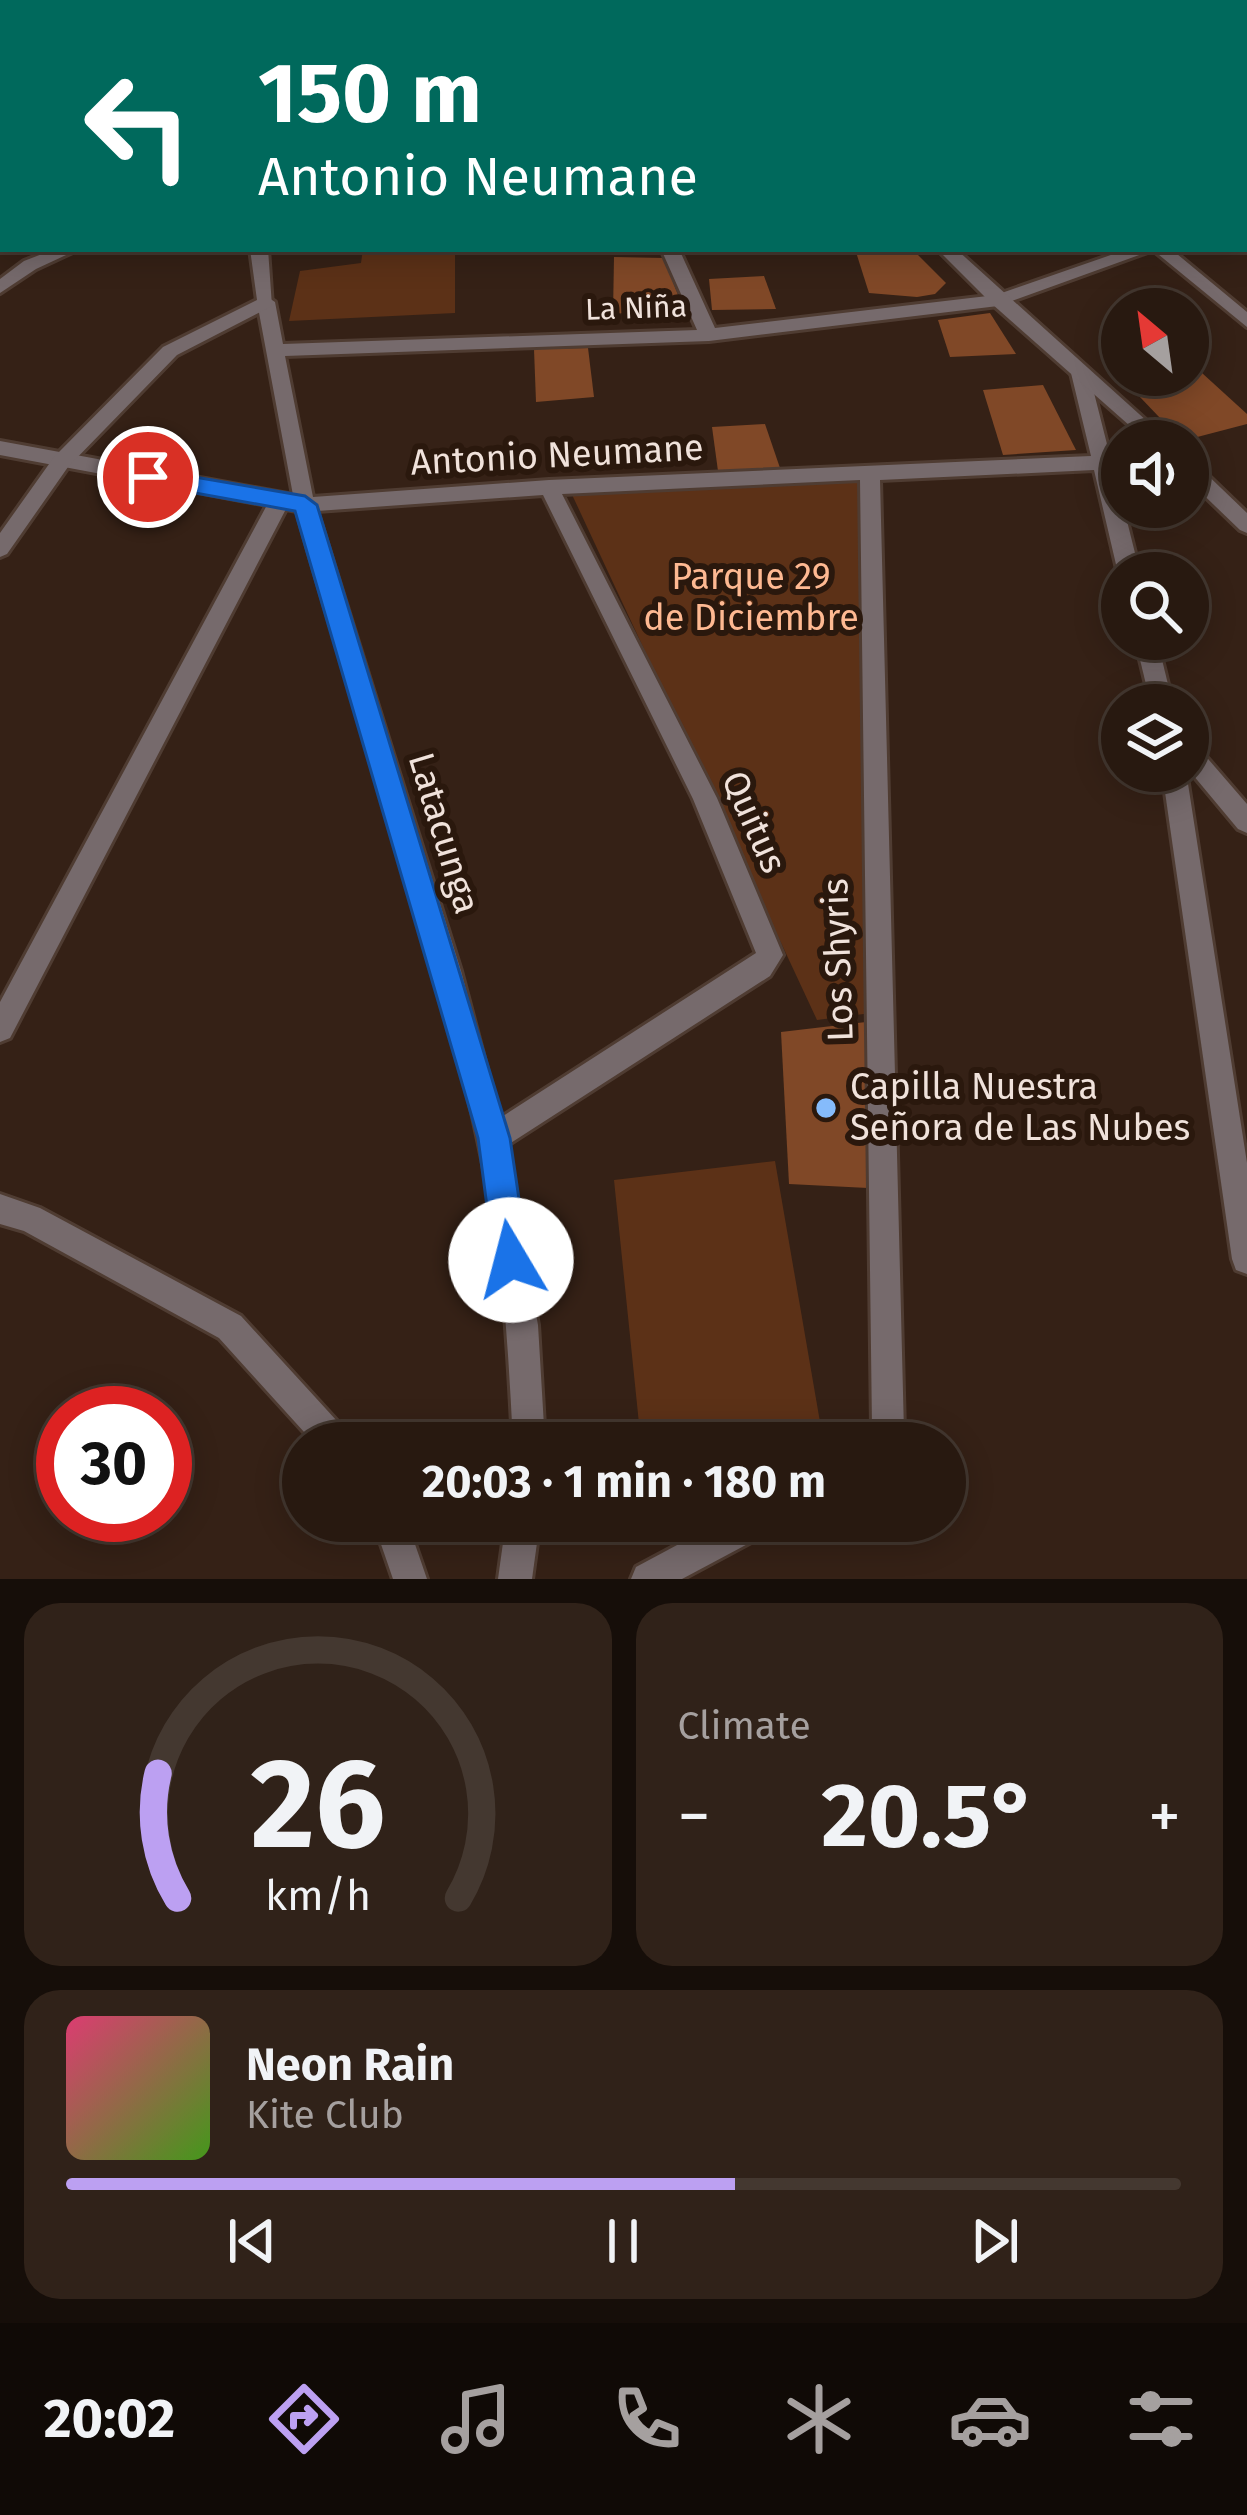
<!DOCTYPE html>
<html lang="en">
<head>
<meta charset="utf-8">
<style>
	:root { --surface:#281910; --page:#302219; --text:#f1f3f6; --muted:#a5a09f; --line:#443830; --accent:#bca0f2 }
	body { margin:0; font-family:"Fira Sans",sans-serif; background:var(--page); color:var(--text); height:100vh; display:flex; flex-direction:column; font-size:45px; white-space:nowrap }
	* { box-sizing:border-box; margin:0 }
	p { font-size:39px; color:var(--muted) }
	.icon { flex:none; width:66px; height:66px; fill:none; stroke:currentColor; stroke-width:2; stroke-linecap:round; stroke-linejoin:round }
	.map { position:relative; height:1579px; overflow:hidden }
	.drawer { display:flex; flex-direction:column; gap:24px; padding:24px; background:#160e09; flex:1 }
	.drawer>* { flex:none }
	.top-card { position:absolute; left:0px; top:0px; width:1248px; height:252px; box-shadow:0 6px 30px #0003,0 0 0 3px var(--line); background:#00695c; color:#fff; overflow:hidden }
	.needle { width:78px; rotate:331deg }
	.controls { position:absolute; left:1101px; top:288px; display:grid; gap:24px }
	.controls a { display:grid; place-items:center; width:108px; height:108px; border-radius:50%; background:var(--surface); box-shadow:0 6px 30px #0003,0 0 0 3px var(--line); font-size:60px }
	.speed { position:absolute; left:36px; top:1386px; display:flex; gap:24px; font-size:60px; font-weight:700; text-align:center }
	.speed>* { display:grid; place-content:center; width:156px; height:156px; border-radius:50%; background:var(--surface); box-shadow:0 6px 30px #0003,0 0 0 3px var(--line); line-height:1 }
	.speed .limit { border:18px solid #d22; background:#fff; color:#111 }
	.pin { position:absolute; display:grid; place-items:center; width:102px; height:102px; color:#fff; margin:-51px; border:6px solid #fff; border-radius:50%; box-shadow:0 3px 12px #0007 }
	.me { position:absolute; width:132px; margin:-66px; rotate:352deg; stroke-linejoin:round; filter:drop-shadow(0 0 9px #0008) }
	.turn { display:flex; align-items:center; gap:42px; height:252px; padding:0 60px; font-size:54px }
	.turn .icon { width:156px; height:156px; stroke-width:2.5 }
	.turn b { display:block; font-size:84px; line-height:102px }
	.big { font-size:90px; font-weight:700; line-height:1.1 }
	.drawer .widget { flex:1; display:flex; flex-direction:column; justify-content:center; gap:18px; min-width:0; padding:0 42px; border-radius:36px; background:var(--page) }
	.drawer .dial { align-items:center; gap:0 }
	.dial svg { height:312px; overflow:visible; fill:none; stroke:var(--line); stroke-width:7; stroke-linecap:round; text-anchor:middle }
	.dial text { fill:var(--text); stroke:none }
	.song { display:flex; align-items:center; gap:36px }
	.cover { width:144px; height:144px; border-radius:18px; background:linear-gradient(135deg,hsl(340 70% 55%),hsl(100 70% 35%)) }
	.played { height:12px; border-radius:6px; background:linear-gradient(90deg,var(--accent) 60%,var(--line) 60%) }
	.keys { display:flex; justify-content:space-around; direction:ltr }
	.heat { display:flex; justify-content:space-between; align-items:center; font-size:66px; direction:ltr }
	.drawer .tiles { flex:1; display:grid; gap:24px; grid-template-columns:1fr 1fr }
	.widget:last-child { grid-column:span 2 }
	.trip { position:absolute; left:282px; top:1422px; width:684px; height:120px; border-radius:60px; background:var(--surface); box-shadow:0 6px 30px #0003,0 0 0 3px var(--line); font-weight:700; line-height:120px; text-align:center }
	.tabs { display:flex; height:192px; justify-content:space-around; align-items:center; background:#100a06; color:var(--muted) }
	.tabs .icon { width:84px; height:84px }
	.tabs .active { color:var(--accent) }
	.tabs b { font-size:54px; color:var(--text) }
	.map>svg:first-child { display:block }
</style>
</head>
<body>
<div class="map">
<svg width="1247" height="1579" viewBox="0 0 1247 1579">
	<rect width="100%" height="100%" fill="#352116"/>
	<g fill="#5c3117">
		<polygon points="363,249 455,249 455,313 289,321 300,271 361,263"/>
		<polygon points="870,472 879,1012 817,1020 568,486"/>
		<polygon points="775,1161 820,1422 641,1443 614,1180"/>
	</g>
	<g fill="#804827">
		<polygon points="855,249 912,249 946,283 935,294 917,297 869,293"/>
		<polygon points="614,257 664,258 683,308 613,314"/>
		<polygon points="764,276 776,309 712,310 709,279"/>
		<polygon points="990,313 1016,354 950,357 938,320"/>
		<polygon points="588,348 594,397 536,402 534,349"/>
		<polygon points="1202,373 1247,414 1247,424 1182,441 1139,396"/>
		<polygon points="1043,385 1076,450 1003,455 983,390"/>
		<polygon points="765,424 780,468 718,471 712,427"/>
		<polygon points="866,1022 868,1188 789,1184 781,1032"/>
	</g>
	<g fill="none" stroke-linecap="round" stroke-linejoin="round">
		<defs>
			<g id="minor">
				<polygon points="577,0 598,0 575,3"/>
				<polygon points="861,0 877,0 879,3 863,3"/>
				<polygon points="1046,0 1062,0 1064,3 1048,3"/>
				<polygon points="1157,0 1183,0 1155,3"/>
				<polygon points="3,137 3,147 0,148 0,138"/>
				<polygon points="1245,138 1247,139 1247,150 1245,149"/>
				<polygon points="1245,216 1247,216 1245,227"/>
				<polygon points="55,249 79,249 36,269 0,293 0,279 24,261"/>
				<path d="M 661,249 L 679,249 L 715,328 L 996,295 L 1128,249 L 1171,249 L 1247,312 L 1247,327 L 1153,250 L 998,306 L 709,341 L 285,356 L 313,497 L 549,480 L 1091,456 L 1071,373 L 1080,367 L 1089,373 L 1110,456 L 1122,455 L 1122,469 L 1114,469 L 1140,573 L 1122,573 L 1122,579 L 1118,573 L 1094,470 L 880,480 L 904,1432 L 900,1443 L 864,1443 L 872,1427 L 860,480 L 562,494 L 717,798 L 783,955 L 770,976 L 506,1146 L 538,1325 L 545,1443 L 513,1443 C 509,1364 505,1285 491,1206 C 449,970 361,742 297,511 L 286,509 L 10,1038 L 0,1042 L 0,1002 L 267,505 L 0,455 L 0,441 L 293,495 L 257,302 L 260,298 L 266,296 L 275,302 L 283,344 L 697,330 ZM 543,495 L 693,799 L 756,953 L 500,1118 L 461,971 L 317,511 Z"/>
				<polygon points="1135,639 1157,639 1173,705 1151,705"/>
				<polygon points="1188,742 1196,745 1247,804 1247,833 1238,829 1188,769"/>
				<polygon points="1162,771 1186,771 1247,1163 1247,1274 1236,1270 1232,1259"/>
				<polygon points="0,1194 40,1208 241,1316 347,1432 352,1443 314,1443 219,1338 24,1231 0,1224"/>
				<polygon points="373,1521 407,1521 427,1579 393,1579"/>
				<polygon points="506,1521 540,1521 532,1579 498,1579"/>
				<polygon points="722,1521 773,1521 768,1533 682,1579 631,1579 636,1567"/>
			</g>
			<g id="tertiary">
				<rect x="245" y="0" width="14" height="3"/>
				<polygon points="701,0 716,0 718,3 703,3"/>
				<polygon points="250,249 268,249 272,306 177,355 68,467 7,554 0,557 0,533 54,457 163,347 257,300"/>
				<polygon points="937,249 956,249 1169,441 1147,441 992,304"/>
				<polygon points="1188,461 1195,463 1247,513 1247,533 1240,530 1188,480"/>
			</g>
		</defs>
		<use href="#minor" stroke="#4f3c32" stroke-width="6"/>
		<use href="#tertiary" stroke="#4f3c32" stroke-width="6"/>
		<use href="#minor" fill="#766a6c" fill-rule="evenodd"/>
		<use href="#tertiary" fill="#766a6c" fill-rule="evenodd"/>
	</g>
	<polygon fill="#1a73e8" stroke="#114b97" stroke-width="3" points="148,469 305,496 317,505 510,1138 528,1260 523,1272 511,1277 499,1272 494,1260 478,1138 295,511 140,483 137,477"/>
	<circle fill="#85bbfb" stroke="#2a180d" stroke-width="4.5" cx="826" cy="1108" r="12"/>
	<g text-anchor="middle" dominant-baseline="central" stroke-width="12" stroke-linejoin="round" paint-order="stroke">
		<g font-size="30" fill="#f0e2db" stroke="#2a180d">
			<text transform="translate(636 308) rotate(-2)">La Niña</text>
		</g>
		<g font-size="36" fill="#f0e2db" stroke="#2a180d">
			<text transform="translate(557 455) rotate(-3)">Antonio Neumane</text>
			<text transform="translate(754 822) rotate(66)">Quitus</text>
			<text transform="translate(444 833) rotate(73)">Latacunga</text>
			<text transform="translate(838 960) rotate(-92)">Los Shyris</text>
		</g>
		<g font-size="36" fill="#feb992" stroke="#2a180d">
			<text x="751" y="577">Parque 29<tspan x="751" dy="41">de Diciembre</tspan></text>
		</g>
		<g font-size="36" fill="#f0e2db" stroke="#2a180d" text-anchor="start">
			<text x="850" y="1087">Capilla Nuestra<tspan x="850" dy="41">Señora de Las Nubes</tspan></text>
		</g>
	</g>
</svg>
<div class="controls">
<a><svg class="needle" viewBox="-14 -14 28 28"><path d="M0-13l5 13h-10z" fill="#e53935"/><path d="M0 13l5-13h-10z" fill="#a5a09f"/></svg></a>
<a><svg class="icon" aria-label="sound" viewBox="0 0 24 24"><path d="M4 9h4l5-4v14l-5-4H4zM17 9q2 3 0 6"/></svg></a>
<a><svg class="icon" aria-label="search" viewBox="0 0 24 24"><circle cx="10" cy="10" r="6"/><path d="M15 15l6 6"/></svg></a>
<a><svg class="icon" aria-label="layers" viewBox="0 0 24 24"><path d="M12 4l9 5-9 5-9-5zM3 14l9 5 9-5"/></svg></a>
</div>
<div class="speed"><div class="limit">30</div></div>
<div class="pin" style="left:148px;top:477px;background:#d93025"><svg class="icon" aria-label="arrive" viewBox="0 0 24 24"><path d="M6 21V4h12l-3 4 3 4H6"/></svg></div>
<svg class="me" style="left:511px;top:1260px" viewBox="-20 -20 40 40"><circle r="19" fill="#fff"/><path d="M0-13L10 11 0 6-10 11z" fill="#1a73e8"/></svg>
<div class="trip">20:03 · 1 min · 180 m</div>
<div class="top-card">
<div class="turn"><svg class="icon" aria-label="left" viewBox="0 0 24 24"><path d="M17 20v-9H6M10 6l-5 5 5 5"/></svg><div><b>150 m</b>Antonio Neumane</div></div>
</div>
</div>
<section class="drawer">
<div class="tiles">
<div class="widget dial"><svg viewBox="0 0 100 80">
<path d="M14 69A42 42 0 1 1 86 69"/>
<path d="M14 69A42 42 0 0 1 9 37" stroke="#bca0f2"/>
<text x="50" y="56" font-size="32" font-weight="700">26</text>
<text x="50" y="72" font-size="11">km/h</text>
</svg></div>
<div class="widget"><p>Climate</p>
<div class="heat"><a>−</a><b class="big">20.5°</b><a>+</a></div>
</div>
<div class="widget">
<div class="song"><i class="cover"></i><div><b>Neon Rain</b><p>Kite Club</p></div></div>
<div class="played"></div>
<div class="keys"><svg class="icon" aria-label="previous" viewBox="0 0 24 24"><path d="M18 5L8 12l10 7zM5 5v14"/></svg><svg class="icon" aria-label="pause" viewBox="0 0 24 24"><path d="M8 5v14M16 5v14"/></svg><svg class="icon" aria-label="next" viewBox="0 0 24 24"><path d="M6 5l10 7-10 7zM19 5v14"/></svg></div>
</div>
</div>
</section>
<nav class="tabs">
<b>20:02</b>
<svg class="icon active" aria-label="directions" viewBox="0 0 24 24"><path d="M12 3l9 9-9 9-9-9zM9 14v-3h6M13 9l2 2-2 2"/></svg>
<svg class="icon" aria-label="music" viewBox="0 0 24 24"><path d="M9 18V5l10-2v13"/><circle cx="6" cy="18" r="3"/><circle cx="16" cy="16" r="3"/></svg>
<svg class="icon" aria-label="phone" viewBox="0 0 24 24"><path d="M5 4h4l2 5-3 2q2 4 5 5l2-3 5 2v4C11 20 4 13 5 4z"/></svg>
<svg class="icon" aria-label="climate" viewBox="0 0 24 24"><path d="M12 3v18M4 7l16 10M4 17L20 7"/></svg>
<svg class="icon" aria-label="car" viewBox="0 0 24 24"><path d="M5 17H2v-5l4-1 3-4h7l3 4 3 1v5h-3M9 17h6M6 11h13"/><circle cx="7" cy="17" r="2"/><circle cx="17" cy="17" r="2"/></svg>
<svg class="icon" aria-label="filters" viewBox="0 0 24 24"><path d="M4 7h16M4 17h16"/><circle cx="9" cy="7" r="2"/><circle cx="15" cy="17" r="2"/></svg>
</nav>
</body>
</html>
